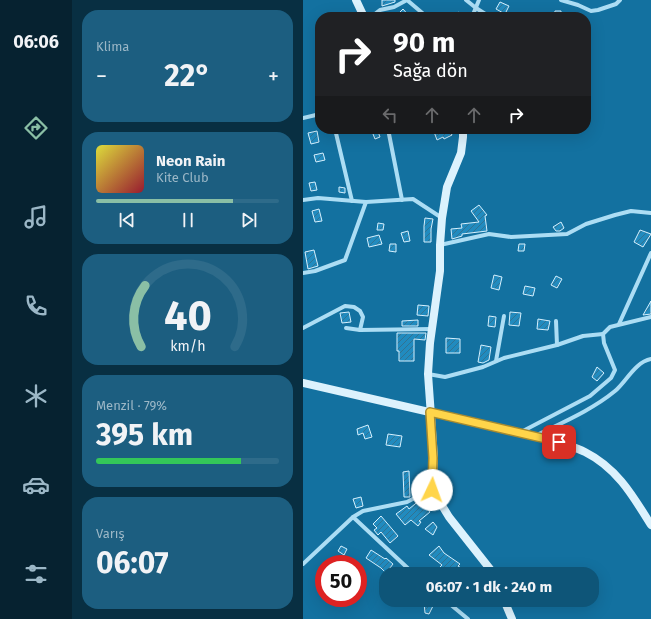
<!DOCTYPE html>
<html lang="tr">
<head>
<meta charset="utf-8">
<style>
	:root { --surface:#0e5578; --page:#1c5e80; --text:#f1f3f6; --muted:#9bb7c6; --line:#2e6b8a; --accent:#8abfa5 }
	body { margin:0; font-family:"Fira Sans",sans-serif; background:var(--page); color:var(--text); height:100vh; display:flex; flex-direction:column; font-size:15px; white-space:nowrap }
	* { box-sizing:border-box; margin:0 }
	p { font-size:13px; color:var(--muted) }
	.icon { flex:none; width:22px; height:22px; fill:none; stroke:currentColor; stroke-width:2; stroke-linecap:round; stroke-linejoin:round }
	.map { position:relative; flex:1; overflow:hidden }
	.sheet { display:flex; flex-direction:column; gap:10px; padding:10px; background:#082f42; width:231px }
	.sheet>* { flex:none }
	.guide { position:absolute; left:12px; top:12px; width:276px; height:122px; border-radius:16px; box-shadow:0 4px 16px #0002; background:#202124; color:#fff; overflow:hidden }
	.speed { position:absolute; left:12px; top:555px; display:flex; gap:8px; font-size:20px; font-weight:700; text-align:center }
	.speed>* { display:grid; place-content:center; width:52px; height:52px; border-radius:50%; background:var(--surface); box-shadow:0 4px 16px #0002; line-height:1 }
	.speed .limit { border:6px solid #d22; background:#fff; color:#111 }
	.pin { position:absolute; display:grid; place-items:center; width:34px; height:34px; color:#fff; margin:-17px; border-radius:8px; box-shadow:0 2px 6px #0006 }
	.me { position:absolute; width:44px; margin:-22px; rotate:3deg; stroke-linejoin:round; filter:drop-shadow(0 0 3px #0008) }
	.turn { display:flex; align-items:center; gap:14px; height:84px; padding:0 12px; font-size:18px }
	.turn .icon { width:52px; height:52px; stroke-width:2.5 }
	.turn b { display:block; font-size:28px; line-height:34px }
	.lanes { display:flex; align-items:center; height:38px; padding:0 12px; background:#0003; justify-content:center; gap:20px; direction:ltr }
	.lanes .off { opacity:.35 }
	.big { font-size:30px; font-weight:700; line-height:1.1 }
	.sheet .tile { flex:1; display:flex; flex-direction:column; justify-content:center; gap:6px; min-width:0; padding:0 14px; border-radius:16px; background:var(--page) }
	.sheet .dial { align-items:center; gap:0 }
	.dial svg { height:104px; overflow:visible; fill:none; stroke:var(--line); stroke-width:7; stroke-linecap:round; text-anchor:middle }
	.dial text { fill:var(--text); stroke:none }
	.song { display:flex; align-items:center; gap:12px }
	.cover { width:48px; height:48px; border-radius:6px; background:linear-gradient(135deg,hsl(60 70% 55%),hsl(350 70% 35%)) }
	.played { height:4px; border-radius:2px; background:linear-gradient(90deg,var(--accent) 75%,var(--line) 75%) }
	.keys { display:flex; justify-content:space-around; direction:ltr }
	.heat { display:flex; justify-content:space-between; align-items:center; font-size:22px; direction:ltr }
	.charge { height:6px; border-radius:3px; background:linear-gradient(90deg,#34c759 79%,var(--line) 0) }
	.trip { position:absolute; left:76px; top:567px; width:220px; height:40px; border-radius:16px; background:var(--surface); box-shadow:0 4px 16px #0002; font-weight:700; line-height:40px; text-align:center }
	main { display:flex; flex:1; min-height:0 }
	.tab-bar { display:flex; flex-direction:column; width:72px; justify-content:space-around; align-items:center; background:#062230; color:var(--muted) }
	.tab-bar .icon { width:28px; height:28px }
	.tab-bar .current { color:var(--accent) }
	.tab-bar b { font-size:18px; color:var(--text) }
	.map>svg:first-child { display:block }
</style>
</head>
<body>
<main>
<nav class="tab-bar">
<b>06:06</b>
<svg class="icon current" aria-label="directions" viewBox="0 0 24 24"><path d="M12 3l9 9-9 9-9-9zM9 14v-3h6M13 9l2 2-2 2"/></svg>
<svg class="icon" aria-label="music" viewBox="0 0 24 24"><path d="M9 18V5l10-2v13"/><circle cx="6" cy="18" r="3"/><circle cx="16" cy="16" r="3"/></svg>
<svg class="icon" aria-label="phone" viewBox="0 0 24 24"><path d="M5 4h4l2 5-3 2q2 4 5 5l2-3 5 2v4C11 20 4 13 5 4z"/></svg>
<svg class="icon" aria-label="climate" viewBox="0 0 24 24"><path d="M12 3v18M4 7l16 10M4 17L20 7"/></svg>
<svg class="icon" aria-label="car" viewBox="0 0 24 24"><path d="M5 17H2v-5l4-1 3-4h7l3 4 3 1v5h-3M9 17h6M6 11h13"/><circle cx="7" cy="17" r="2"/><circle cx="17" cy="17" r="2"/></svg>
<svg class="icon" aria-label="filters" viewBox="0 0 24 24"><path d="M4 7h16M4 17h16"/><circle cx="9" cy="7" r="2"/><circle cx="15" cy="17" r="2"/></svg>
</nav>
<section class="sheet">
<div class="tile"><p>Klima</p>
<div class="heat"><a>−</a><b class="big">22°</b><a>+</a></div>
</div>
<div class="tile">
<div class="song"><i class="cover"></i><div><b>Neon Rain</b><p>Kite Club</p></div></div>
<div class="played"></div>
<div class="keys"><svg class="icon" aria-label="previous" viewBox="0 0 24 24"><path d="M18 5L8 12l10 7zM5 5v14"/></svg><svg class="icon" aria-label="pause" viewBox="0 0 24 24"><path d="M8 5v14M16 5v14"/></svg><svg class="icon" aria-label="next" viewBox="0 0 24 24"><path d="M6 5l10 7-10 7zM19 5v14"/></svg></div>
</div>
<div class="tile dial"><svg viewBox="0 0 100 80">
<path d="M14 69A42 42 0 1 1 86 69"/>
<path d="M14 69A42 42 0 0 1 17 22" stroke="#8abfa5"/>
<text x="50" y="56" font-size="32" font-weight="700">40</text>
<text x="50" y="72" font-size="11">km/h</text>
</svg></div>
<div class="tile"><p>Menzil · 79%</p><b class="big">395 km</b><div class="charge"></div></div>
<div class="tile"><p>Varış</p><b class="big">06:07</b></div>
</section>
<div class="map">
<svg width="348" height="619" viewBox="0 0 348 619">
	<defs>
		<pattern id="building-hatch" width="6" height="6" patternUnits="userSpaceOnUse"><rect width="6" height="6" fill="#218bbf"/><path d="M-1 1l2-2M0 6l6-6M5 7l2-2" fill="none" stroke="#327291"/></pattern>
	</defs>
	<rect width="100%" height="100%" fill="#1371a0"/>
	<g fill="url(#building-hatch)" stroke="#d5f0fe">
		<polygon points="79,0 92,0 92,2 79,6"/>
		<polygon points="197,2 206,6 202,14 193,9"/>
		<polygon points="100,9 107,17 92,17"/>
		<polygon points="252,11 258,11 258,17 251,17"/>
		<polygon points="155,12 163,17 151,17"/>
		<polygon points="68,129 74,129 77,137 72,139"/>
		<polygon points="130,129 146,129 149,135 141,139 140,137 134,140"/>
		<polygon points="14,131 16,142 8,144 5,133"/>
		<polygon points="20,153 22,160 13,162 11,155"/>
		<polygon points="12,182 14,190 8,191 6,183"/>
		<polygon points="36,187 42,188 42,193 36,192"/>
		<polygon points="176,205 184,215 182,216 184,231 159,234 159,236 149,239 148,229 159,228 158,224 176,222 168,211"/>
		<polygon points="16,209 19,221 12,222 9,211"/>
		<polygon points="122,218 130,219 128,229 128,242 121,242 121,226"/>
		<polygon points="258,222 261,228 257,231 253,231 250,227"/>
		<polygon points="75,223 81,224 80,230 74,230"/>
		<polygon points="337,230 348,234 340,247 331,242"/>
		<polygon points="105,231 107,241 101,242 98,233"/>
		<polygon points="76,235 79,244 66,247 64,238"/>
		<polygon points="87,244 93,244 93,252 86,251"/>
		<polygon points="216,244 222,244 221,251 215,251"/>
		<polygon points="11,250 15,266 5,269 2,252"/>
		<polygon points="191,275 199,277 196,290 188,288"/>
		<polygon points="253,276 259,279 254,288 248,285"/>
		<polygon points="222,286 232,288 230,296 220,294"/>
		<polygon points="348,301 348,314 340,315"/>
		<polygon points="115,305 126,306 125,316 114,315"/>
		<polygon points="46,312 48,322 39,323 37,313"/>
		<polygon points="207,312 218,313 216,326 206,325"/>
		<polygon points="186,316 193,317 192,327 185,326"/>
		<polygon points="235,319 247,321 245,330 234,329"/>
		<polygon points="115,320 115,326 99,326 99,321"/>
		<polygon points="94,333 123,333 122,340 111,339 111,361 96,361 96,351 94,351"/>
		<polygon points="143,338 157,339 157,353 143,353"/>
		<polygon points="178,345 188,347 186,360 180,363 175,362"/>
		<polygon points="294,367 301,373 294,381 289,377"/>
		<polygon points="65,425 69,437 62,439 60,433 55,435 54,429"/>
		<polygon points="85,434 99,436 97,447 83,445"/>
		<polygon points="106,471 107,497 101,497 100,472"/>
		<polygon points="58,497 60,506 53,508 50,499"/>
		<polygon points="118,499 127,512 116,521 118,522 115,526 108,520 102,525 93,514 104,506 106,509"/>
		<polygon points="78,516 95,536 87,543 78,532 75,535 71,530 74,528 70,524"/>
		<polygon points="130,522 134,527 130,535 122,529"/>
		<polygon points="38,546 44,549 41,555 35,551"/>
		<polygon points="136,546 141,553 157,564 155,566 168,574 137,574 141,570 137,567 139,565 126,555"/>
		<polygon points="68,550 82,559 83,558 90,564 83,573 78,568 63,558"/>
		<polygon points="123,600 130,600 132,602 126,614 122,613 121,603"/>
	</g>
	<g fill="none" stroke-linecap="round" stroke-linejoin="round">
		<g stroke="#acddf4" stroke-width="4">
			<polyline points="163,0 173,8 187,17"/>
			<polyline points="258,0 275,5 288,11 295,10 313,4 317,0"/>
			<polyline points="68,17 77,10 91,7 104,0 124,17"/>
			<polyline points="169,17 176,0"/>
			<polyline points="0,118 17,114"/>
			<polyline points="32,129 49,201"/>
			<polyline points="85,129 99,200"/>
			<polyline points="0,200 15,198 63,202 110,199 139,218"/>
			<polyline points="137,245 186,234 208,237 264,234 283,224 312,215 328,211 348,213"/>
			<polyline points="0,273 12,271 42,260 63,202"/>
			<polyline points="253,321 254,345"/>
			<polyline points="316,324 348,253"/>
			<polyline points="0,328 42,306 51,307 57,311 60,317 57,330 129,329"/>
			<polyline points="43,328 57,330"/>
			<polyline points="193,361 201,316"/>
			<polyline points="125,374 142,377 180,367 201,358 254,345 280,336 300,334"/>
			<polyline points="218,432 287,396 308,378 312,370 301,343 300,334 307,327 348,317"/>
			<path d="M 232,436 C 258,423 289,410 312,391 C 323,382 332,362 348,359"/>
			<polyline points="50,517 111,574"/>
			<polyline points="0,564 50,517 60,511 104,502 129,489"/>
			<polyline points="142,600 165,619"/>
		</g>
		<g stroke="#dcf2fd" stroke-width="8">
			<polyline points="53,0 61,17"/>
			<polyline points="160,129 160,137 158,153 144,187 139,218 137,245 137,271 127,343 125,374 131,458 129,489 146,517 191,574"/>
			<path d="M 0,383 L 256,442 C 264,445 274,448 282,452 C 314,468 330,496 348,525"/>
			<polyline points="201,600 209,619"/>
		</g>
	</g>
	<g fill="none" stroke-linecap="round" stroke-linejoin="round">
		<defs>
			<polyline id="route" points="129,490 130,458 127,412 256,442"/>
		</defs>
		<use href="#route" stroke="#a68a30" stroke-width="10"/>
		<use href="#route" stroke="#ffd54a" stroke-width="7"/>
	</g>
</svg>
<div class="speed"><div class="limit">50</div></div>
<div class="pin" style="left:256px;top:442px;background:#d93025"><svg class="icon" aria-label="arrive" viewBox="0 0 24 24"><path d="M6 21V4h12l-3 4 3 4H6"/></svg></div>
<svg class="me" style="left:129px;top:490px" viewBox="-20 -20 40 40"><circle r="19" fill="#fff"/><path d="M0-13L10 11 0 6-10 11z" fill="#ffd54a"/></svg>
<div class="trip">06:07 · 1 dk · 240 m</div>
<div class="guide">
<div class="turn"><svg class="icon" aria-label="right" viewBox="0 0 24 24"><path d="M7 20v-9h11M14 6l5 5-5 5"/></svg><div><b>90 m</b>Sağa dön</div></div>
<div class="lanes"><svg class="icon off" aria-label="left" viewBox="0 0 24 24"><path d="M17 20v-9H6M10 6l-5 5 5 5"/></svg><svg class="icon off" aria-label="ahead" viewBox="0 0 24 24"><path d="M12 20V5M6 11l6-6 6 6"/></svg><svg class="icon off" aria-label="ahead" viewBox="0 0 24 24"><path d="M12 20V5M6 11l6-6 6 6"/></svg><svg class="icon" aria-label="right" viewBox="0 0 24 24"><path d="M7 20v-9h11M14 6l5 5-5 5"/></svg></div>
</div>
</div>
</main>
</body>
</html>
